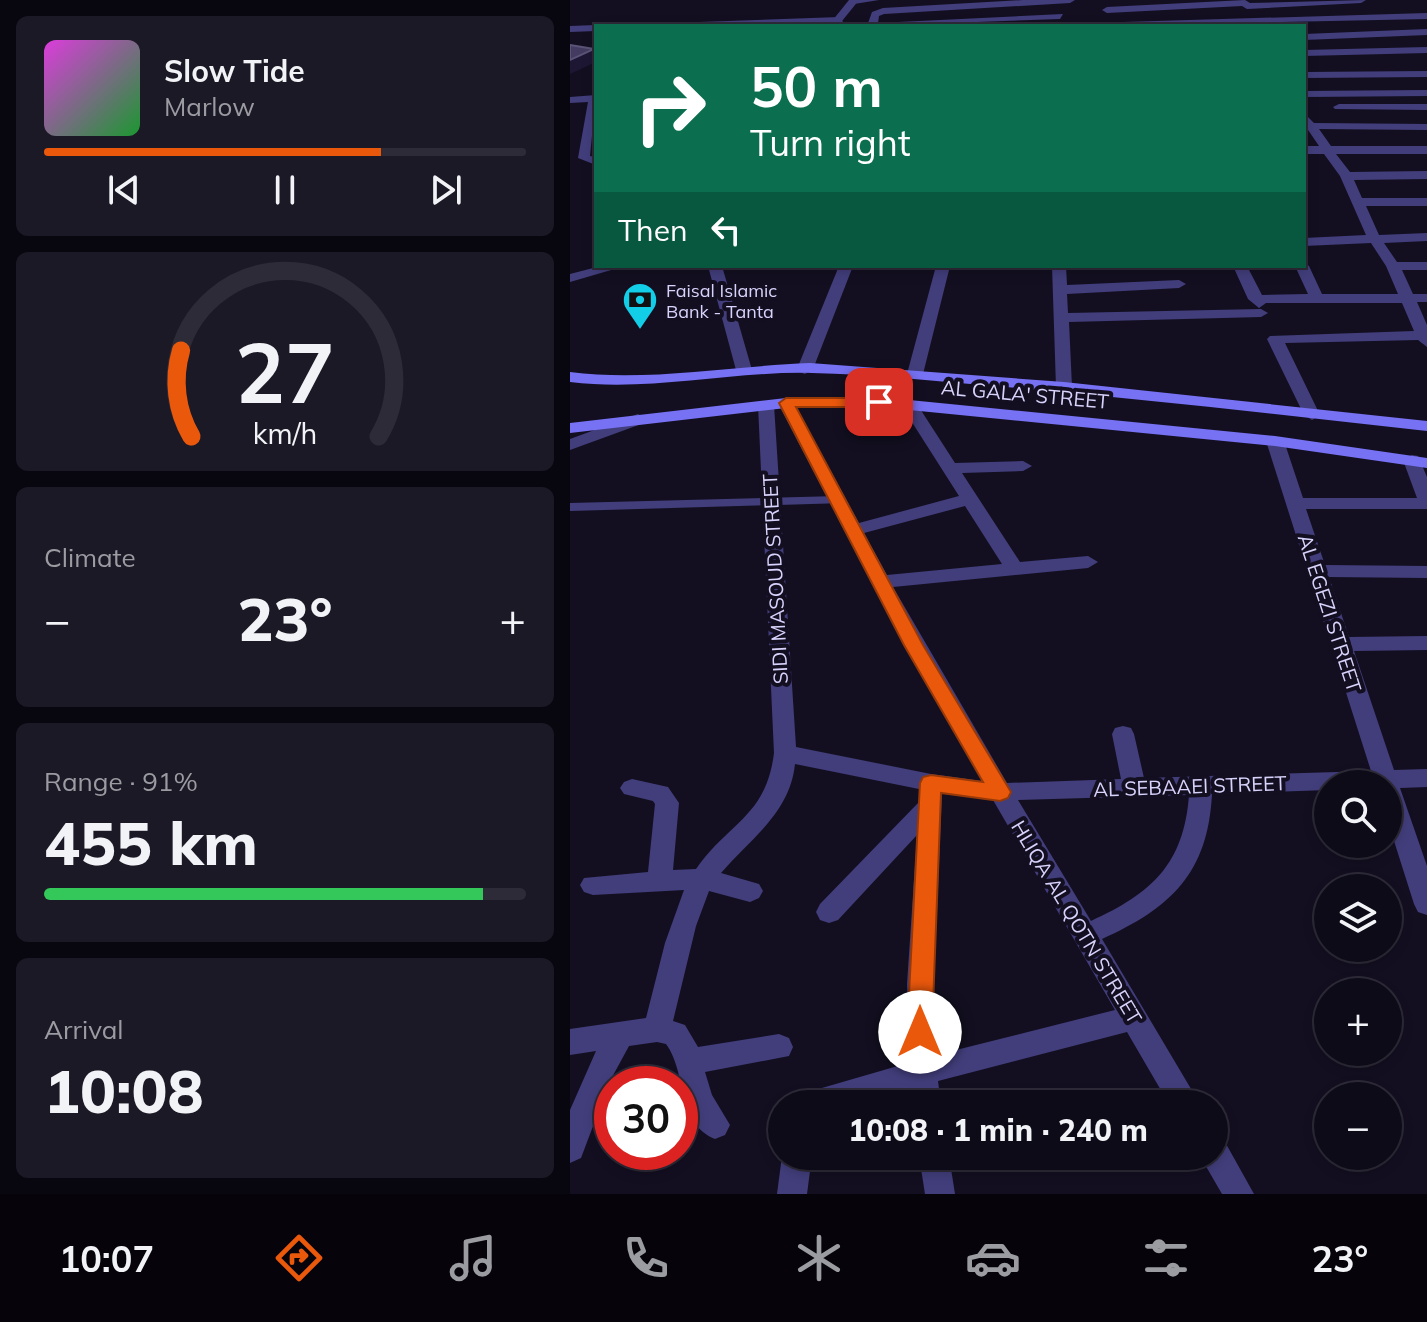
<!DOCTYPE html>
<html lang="en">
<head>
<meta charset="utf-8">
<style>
	:root { --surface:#0e0b19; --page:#1c1926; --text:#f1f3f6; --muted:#9b9ba2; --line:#2e2b38; --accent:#ea580c }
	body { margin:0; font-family:Mulish,sans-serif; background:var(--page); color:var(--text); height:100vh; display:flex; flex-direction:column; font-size:30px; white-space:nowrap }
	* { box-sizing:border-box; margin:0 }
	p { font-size:26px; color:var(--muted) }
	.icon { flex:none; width:44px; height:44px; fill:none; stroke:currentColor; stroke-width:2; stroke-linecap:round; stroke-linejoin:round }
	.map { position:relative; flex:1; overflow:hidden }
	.drawer { display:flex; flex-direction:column; gap:16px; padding:16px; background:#08060e; width:570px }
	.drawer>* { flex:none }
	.hud { position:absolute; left:24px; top:24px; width:712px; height:244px; border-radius:0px; box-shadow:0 4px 12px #0003,0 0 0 2px var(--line); background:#0b6e4f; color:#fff; overflow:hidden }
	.buttons { position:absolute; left:744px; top:770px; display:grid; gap:16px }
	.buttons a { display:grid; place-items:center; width:88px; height:88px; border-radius:50%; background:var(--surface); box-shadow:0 4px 12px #0003,0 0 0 2px var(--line); font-size:40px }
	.speed { position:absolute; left:24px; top:1066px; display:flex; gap:16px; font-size:40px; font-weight:700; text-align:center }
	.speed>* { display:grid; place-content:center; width:104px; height:104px; border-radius:50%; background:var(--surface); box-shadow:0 4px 12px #0003,0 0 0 2px var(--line); line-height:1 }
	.speed .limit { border:12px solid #d22; background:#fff; color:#111 }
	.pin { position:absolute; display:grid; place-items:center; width:68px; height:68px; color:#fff; margin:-34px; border-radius:16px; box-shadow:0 4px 12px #0006 }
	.me { position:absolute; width:88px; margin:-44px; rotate:0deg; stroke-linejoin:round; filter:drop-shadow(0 0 6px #0008) }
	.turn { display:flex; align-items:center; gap:28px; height:168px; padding:0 24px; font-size:36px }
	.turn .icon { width:104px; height:104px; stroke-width:2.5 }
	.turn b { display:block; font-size:56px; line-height:68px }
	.then { display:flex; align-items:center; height:76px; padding:0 24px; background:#0003; gap:16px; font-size:30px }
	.big { font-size:60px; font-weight:800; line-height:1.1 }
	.drawer .widget { flex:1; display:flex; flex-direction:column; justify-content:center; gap:12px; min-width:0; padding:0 28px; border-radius:12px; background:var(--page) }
	.drawer .dial { align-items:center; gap:0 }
	.dial svg { height:208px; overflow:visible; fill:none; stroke:var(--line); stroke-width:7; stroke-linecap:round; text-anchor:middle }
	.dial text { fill:var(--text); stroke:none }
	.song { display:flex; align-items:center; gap:24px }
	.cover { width:96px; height:96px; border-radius:12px; background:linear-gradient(135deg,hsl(300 70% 55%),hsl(130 70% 35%)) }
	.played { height:8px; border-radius:4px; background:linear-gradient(90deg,var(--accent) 70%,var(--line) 70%) }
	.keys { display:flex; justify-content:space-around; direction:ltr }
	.heat { display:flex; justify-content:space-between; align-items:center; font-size:44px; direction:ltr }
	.charge { height:12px; border-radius:6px; background:linear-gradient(90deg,#34c759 91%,var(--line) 0) }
	.trip { position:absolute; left:198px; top:1090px; width:460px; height:80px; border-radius:40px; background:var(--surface); box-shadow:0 4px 12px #0003,0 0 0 2px var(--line); font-weight:800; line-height:80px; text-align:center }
	.menu { display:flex; height:128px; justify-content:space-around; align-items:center; background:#06040a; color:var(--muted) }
	.menu .icon { width:56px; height:56px }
	.menu .active { color:var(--accent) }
	.menu b { font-size:36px; color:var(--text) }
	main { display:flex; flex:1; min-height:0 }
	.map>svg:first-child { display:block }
</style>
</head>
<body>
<main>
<section class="drawer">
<div class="widget">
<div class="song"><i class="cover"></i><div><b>Slow Tide</b><p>Marlow</p></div></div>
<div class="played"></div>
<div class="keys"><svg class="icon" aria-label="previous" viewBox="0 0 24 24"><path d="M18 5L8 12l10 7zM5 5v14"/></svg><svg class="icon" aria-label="pause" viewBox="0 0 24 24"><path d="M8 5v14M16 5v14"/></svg><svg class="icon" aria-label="next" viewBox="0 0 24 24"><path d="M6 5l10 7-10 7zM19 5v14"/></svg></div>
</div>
<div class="widget dial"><svg viewBox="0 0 100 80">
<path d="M14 69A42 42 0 1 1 86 69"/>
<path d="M14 69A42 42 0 0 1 10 36" stroke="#ea580c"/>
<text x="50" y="56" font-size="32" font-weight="700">27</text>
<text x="50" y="72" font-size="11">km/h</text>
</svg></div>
<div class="widget"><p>Climate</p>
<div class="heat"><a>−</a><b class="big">23°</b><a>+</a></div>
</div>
<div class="widget"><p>Range · 91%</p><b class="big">455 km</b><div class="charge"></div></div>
<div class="widget"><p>Arrival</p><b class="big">10:08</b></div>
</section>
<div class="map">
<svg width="857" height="1194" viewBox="0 0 857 1194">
	<rect width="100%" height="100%" fill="#130f21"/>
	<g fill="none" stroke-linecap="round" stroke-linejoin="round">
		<polygon fill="#423e7c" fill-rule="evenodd" points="269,496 274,497 276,500 274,503 0,511 0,503"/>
		<g fill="#423e7c" fill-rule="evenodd">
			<polygon points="309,0 284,4 279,1 280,0"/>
			<polygon points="453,0 505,0 500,3 314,14 309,16 308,23 493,14 490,19 297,26 302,12 313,8"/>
			<polygon points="675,0 680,3 796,0 791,3 677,9 672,6 537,13 532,10 537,7"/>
			<polygon points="857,13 857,19 515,26 520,23"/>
			<polygon points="270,17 273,22 95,26 100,23"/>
			<polygon points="0,26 26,25 29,26 26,26 26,31 0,32"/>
			<polygon points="857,29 857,35 734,40 734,34"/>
			<polygon points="857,47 857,53 734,56 734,50"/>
			<polygon points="857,71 857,77 734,78 734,72"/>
			<polygon points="857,90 857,96 734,97 734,91"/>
			<polygon points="26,95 20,156 26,157 26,165 8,158 18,102 0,103 0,97"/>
			<polygon points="769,104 857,104 857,110 765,109 763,107"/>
			<polygon points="734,113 744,123 857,124 857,130 749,129 761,146 857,146 857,154 766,154 780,172 857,171 857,179 784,180 792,198 857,198 857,206 796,206 809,235 857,233 857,241 814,243 827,262 857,262 857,270 832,270 843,294 857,294 857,302 847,302 857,325 857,347 848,340 715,343 750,415 742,420 734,415 697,339 700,336 844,331 832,303 696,303 689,308 678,299 663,266 677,266 692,295 738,294 725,266 734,266 734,262 739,266 752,294 828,294 816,266 801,243 734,246 734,238 796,235 770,176 754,154 734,154 734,146 749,146 734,124"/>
			<polygon points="31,266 55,266 0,282 0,274"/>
			<polygon points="269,266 283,266 243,369 235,374 229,372 227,369"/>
			<polygon points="366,266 380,266 353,374 345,379 337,374"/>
			<polygon points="482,266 496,266 497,285 609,280 616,284 609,288 497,294 498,313 691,309 698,313 691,317 499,322 502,387 494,392 486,387"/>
			<path d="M 216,398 L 224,403 L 289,523 L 389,496 L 331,405 L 339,400 L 345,401 L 385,463 L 453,461 L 462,466 L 453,471 L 392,473 L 450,562 L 518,556 L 528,562 L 518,568 L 323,587 L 437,783 L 551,779 L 542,734 L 545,728 L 553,726 L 561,728 L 564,734 L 574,778 L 801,771 L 696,441 L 705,436 L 714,441 L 733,498 L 847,498 L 833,460 L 842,455 L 848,456 L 857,477 L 857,509 L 736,509 L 755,565 L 857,566 L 857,578 L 759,577 L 779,637 L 857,636 L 857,650 L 784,651 L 824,770 L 857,769 L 857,787 L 830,788 L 857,866 L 857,915 L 848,912 L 844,904 L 818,822 L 818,784 L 758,784 L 758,790 L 642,794 C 638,873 601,908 532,939 L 630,1104 L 599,1104 L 557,1032 L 368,1081 L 371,1104 L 341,1104 L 340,1089 L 291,1104 L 230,1104 L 235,1094 L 245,1090 L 338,1063 L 337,984 L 347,835 L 268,920 L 259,923 L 250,920 L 246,912 L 250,904 L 349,802 L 349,789 L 225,764 C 220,813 181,838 151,873 L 189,884 L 193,891 L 189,898 L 180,902 L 139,891 L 126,926 L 103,1021 L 115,1025 L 128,1047 L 209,1034 L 219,1038 L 223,1047 L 219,1056 L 135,1072 L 142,1095 L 160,1125 L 155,1135 L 145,1139 C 107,1124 117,1072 96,1044 L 87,1042 L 59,1046 L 40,1081 L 11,1158 L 0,1163 L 0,1110 L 26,1051 L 0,1055 L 0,1029 L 76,1018 L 95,943 L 114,890 L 23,895 L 14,892 L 10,885 L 14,878 L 78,872 L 85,804 L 83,801 L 54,794 L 50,788 L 54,782 L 62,779 L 98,787 L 109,803 L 103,870 L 126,869 C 159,822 196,817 204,753 L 188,405 L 190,401 L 202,401 L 204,405 L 226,747 L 361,774 L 412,781 L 334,645 L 208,403 ZM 395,506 L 432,564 L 317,575 L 294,533 ZM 372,793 L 423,800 L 545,1010 L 366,1055 L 364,984 ZM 619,795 C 614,864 582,893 521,921 L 448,800 Z"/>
			<polygon points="68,414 76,419 74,423 0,450 0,439"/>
			<polygon points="644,1138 655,1142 684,1194 652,1194 630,1156 644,1156"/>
			<polygon points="212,1156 242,1156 237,1194 207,1194"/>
			<polygon points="349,1156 379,1156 385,1194 355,1194"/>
		</g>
		<g fill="#423e7c" fill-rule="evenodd">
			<polygon points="279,0 289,0 268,26 258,26"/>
			<polygon points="138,266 152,266 182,370 180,373 168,373 166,370"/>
		</g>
		<g fill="#7771f4" fill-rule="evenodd">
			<path d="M 240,363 L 494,382 L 857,421 L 857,431 C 712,415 568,398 423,386 C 363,381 302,374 242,373 C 161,371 80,392 0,382 L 0,372 C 76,382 162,366 240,363 Z"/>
			<polygon points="309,397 705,436 857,458 857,468 705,446 309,407 216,408 0,433 0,423 216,398"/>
		</g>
	</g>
	<polygon fill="#1e1734" points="24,49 26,62 0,74 0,60"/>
	<polygon fill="#433c60" stroke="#5b5478" stroke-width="2" points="0,45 24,49 0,60"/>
	<polygon fill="#ea580c" stroke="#983908" stroke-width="2" points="216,398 309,398 316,402 309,407 226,407 353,645 441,792 438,798 430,801 371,793 362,1032 359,1041 350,1044 341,1041 337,1032 350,783 353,777 361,775 413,782 334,645 209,403"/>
	<defs>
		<symbol id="bank-pin" viewBox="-11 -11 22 30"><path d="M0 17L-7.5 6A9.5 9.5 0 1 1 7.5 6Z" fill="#13cee7" stroke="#130f21"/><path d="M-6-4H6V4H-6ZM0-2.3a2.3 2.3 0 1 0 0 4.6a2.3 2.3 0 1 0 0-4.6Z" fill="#111"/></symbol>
	</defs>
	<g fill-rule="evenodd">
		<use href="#bank-pin" x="50" y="280" width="40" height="54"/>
	</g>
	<g text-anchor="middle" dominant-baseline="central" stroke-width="8" stroke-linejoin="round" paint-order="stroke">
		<g font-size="18" fill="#d8d3fb" stroke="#130f21" text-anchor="start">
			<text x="96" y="290">Faisal Islamic<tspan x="96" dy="21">Bank - Tanta</tspan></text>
		</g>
		<g font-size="20" fill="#d8d3fb" stroke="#130f21">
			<text transform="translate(455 394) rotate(5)">AL GALA' STREET</text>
			<text transform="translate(205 579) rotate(-93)">SIDI MASOUD STREET</text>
			<text transform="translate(760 613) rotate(72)">AL EGEZI STREET</text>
			<text transform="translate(620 786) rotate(-2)">AL SEBAAEI STREET</text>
			<text transform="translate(507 922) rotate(59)">HLIQA AL QOTN STREET</text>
		</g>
	</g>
</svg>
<div class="buttons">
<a><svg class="icon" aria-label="search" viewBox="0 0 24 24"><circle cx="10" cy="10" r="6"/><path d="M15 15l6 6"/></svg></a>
<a><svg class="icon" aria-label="layers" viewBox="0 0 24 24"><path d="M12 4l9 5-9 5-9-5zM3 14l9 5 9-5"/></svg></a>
<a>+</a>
<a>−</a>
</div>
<div class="speed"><div class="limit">30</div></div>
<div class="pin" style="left:309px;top:402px;background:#d93025"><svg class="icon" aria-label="arrive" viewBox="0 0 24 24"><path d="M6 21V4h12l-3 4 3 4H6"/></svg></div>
<svg class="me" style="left:350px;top:1032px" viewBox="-20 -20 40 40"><circle r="19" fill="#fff"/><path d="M0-13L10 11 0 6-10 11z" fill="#ea580c"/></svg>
<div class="trip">10:08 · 1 min · 240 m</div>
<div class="hud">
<div class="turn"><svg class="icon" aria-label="right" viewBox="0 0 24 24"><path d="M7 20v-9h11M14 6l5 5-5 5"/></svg><div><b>50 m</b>Turn right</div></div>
<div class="then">Then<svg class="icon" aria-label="left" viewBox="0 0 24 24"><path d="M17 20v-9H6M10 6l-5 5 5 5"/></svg></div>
</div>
</div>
</main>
<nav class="menu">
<b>10:07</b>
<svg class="icon active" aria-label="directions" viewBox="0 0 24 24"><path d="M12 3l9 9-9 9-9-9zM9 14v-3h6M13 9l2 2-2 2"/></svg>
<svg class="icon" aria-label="music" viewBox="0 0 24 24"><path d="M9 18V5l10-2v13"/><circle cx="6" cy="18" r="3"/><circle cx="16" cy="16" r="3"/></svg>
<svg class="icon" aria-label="phone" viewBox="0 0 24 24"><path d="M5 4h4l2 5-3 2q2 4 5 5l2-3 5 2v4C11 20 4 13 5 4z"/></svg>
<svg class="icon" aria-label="climate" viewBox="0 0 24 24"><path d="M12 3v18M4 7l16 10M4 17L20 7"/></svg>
<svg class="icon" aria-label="car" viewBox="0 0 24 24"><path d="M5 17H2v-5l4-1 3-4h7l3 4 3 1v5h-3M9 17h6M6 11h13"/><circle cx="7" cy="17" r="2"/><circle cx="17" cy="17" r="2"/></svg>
<svg class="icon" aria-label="filters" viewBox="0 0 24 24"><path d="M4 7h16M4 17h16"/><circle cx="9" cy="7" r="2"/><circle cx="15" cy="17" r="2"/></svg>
<b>23°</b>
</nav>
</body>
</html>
